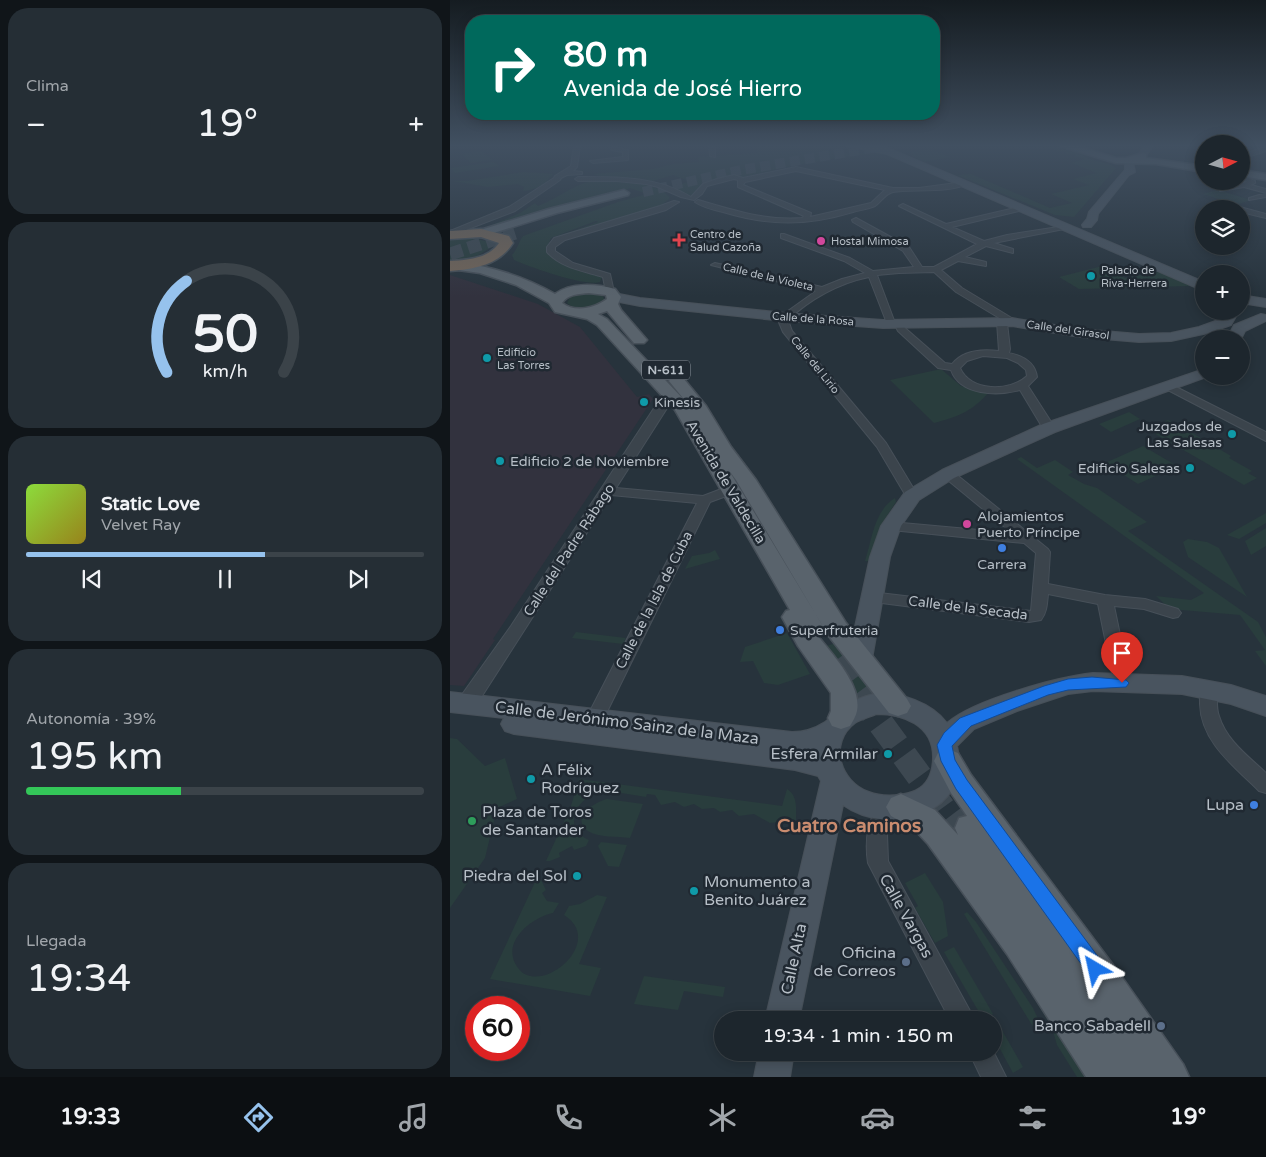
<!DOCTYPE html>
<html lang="es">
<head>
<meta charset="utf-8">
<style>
	:root { --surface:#1d262d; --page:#252e35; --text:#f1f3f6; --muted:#a0a5aa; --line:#3b4349; --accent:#96c2ed }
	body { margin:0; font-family:"Varela Round",sans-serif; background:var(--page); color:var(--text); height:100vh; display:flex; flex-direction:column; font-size:19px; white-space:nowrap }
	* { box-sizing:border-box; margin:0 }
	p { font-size:16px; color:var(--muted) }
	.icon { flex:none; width:28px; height:28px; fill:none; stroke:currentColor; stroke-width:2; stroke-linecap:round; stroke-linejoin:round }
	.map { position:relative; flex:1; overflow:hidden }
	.details { display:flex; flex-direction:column; gap:8px; padding:8px; background:#101519; width:450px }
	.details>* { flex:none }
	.top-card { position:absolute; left:15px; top:15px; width:475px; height:105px; border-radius:20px; box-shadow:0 2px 12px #0003,0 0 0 1px var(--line); background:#00695c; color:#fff; overflow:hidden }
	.needle { width:32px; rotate:84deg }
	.controls { position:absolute; left:745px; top:135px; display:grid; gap:10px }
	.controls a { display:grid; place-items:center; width:55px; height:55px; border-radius:50%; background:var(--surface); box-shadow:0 2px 12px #0003,0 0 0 1px var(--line); font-size:25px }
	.speed { position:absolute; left:15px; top:996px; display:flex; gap:10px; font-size:25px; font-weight:700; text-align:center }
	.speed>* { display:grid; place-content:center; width:65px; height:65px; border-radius:50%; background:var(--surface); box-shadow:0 2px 12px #0003,0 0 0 1px var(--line); line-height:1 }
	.speed .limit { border:8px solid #d22; background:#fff; color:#111 }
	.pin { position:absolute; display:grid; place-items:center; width:42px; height:42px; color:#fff; margin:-51px -21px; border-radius:50% 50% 50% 0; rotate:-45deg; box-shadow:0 0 5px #0007 }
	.pin .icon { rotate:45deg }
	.me { position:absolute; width:55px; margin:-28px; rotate:324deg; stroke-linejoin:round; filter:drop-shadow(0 0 4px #0008) }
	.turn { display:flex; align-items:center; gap:18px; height:105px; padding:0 15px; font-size:22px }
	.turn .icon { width:65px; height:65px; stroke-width:2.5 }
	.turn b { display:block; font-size:35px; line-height:42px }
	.big { font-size:38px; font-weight:600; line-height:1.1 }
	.details .card { flex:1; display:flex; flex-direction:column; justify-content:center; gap:8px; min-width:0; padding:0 18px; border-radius:20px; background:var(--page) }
	.details .dial { align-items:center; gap:0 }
	.dial svg { height:130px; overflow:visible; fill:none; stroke:var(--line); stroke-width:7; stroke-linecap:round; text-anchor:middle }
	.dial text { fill:var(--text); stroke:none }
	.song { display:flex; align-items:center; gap:15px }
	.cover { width:60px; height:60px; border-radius:8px; background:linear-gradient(135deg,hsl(90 70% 55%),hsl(50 70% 35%)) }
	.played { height:5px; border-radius:2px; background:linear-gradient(90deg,var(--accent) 60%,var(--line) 60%) }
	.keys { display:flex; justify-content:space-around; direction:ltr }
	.heat { display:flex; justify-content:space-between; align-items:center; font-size:28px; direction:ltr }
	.charge { height:8px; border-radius:4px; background:linear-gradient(90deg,#34c759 39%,var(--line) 0) }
	.trip { position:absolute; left:264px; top:1011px; width:288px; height:50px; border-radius:25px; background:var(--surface); box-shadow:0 2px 12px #0003,0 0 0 1px var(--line); font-weight:600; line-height:50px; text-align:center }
	.dock { display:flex; height:80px; justify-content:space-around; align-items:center; background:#0c0f12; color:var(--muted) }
	.dock .icon { width:35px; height:35px }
	.dock .active { color:var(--accent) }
	.dock b { font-size:22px; color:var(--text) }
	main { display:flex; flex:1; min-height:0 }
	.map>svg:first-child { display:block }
</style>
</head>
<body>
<main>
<section class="details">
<div class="card"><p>Clima</p>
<div class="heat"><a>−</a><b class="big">19°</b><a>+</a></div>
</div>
<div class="card dial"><svg viewBox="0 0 100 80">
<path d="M14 69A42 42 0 1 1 86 69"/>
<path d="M14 69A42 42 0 0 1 26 13" stroke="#96c2ed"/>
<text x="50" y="56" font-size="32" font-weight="700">50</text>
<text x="50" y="72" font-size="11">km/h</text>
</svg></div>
<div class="card">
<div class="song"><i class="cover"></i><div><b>Static Love</b><p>Velvet Ray</p></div></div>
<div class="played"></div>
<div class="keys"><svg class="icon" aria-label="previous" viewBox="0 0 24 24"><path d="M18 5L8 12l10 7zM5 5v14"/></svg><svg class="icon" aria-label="pause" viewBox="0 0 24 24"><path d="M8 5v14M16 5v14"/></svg><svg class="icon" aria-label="next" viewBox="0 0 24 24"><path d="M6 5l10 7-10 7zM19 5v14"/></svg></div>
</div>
<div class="card"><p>Autonomía · 39%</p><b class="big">195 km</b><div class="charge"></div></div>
<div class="card"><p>Llegada</p><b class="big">19:34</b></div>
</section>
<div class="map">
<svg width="816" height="1077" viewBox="0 0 816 1077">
	<rect width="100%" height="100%" fill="#27333c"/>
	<polygon fill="#32323e" points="0,275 88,304 130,327 187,397 199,394 203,399 43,639 45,640 14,686 0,685"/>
	<g fill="#293d3d">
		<path d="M 307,146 L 390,146 L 393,148 L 378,150 L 386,154 L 423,152 L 341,166 L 297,176 L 301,177 C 289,178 267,177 257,183 C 251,187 250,194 242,195 C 235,196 230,190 225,187 L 239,181 L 223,175 L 203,181 L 153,177 L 143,174 L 203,169 L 224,164 L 249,162 L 248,157 L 308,153 Z"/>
		<polygon points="594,146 627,152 639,159 659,164 666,168 624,217 605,215 507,175 521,174 600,208 622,203 601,194 639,185 623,179 647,173 621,163 635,159"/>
		<polygon points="480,149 500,157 474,162 460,155 461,152"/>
		<polygon points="32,151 42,160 21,163 11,154"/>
		<polygon points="43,162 49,166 5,173 0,168"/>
		<path d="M 74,172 L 104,174 C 101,175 100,178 98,180 C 94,186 80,191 73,191 L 74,187 L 68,184 L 38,187 L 3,181 L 17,181 Z"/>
		<path d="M 141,181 C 161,181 208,180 220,198 L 211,206 L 105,237 L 148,222 L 146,221 L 101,238 L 96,250 C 106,267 134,272 152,277 L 150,282 C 135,287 80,267 64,260 L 62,255 C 68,248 69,241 73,236 L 168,202 L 197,194 L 180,188 L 163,194 L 37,227 L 70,213 L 85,203 L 88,206 C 107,199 121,186 141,181 Z"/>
		<polygon points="768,190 801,200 786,205 753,194"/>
		<polygon points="17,237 40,242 42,245 40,248 27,256 0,261 0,239"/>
		<polygon points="652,266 675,278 709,272 740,286 629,289 609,277"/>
		<path d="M 133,293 L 152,295 L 155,300 C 146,309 126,312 117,303 L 120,297 Z"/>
		<path d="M 491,369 L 511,386 L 538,393 C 522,412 506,417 484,423 L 440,380 Z"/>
		<polygon points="679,412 690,419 661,432 649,424"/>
		<polygon points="718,420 732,427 781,456 779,458 802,471 798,473 807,478 794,485 697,429"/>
		<polygon points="693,446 727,466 688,484 655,463"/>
		<polygon points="571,457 587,468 605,460 623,472 618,475 634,484 647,488 697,522 678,531 808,622 816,637 816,666 805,651 815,650 790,615 720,609 706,596 741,600 754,593 567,459"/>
		<path d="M 445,498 L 446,502 L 435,519 L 422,562 L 415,561 C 422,539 424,511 445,498 Z"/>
		<polygon points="816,513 816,523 789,539 777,535"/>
		<polygon points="816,528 816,546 801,555 795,541"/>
		<polygon points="738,539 757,542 769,548 797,597 738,557 733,542"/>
		<polygon points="265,550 270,559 235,569 242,556 259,553"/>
		<polygon points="126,632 176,638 173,644 122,638"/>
		<polygon points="337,633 360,674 328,685 314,683 303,661 290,662 295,647"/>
		<polygon points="390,642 423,690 406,695 376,646"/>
		<polygon points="0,738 7,739 35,766 55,758 67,799 47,808 35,858 0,908"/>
		<path d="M 129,779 L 332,806 L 337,789 C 348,796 346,808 346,820 L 320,823 L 304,814 L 289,816 L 282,810 L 270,812 L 264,808 L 252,809 L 244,804 L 234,807 L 225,802 L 211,805 L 205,795 L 197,794 L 196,797 C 181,795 163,790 149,793 C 125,798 112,829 139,840 L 136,846 L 124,850 L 122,846 L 109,853 L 110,857 L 100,861 L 96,861 L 121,806 Z"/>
		<path d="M 157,799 L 193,804 L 180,838 C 168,836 148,838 138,831 C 120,818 144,802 157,799 Z"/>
		<polygon points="151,842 177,845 169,867 158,866 148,846"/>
		<polygon points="475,873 493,902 498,936 485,943 465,908 468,906 455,883"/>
		<path d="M 86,880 L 91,880 L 96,890 L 92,893 L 97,901 L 109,903 L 103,913 C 82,917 49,943 68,968 C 90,998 157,942 114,915 L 119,906 L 130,904 L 147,895 L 157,897 L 129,964 L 151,968 L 140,996 L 40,979 Z"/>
		<polygon points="517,912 526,922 583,1008 592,1027 585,1030 514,914"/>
		<polygon points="504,947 543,1014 533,1019 494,952"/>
		<polygon points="194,976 275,987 273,997 234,991 228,1010 184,1004"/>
		<polygon points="590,1004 653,1077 627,1077 607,1045 602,1028 589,1006"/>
		<polygon points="549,1025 573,1067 563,1073 543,1036 543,1028"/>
	</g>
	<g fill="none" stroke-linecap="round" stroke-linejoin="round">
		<polyline stroke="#3d4851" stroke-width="10" stroke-dasharray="10 5" stroke-linecap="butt" points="193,192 291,170 434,146"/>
		<polyline stroke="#3d4851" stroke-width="13" stroke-dasharray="13 6" stroke-linecap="butt" points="0,254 65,233"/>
		<polyline stroke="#3d4851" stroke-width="26" stroke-dasharray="26 13" stroke-linecap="butt" points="385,661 500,818"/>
		<polyline stroke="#3d4851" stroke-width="34" stroke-dasharray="34 17" stroke-linecap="butt" points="499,817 512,834"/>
		<defs>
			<g id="street">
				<polygon points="124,146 130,146 127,167 123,171 132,172 132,174 117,175 111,178 110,180 65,211 0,236 0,231 59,207 104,178 105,176 121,166"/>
				<polygon points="259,146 265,146 265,157 260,156"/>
				<polygon points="163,147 178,150 178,160 143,163 140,161 173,157 173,152 161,150"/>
				<polygon points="816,147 816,151 791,159 791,155"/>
				<path d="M 346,167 L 443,188 L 469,188 L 514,182 L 517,184 C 502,193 461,189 443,192 C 435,194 431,202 425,206 C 418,209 410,210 403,212 C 357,226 319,226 273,212 C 264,210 252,207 245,202 L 248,200 C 283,210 315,221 352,218 L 354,216 L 288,187 L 288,180 L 284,179 L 257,186 L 252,194 L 244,200 L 231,197 L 208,187 L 196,184 L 167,181 L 128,181 L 125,179 L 128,177 C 167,177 207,176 241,197 L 253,184 L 267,179 L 284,175 L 293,178 ZM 346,171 L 435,190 L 421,203 L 360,217 L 361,213 L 293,185 L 295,182 Z"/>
				<polygon points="791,175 805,181 805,183 801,185 816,189 816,197 799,200 799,198 816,193 794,187 770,191 770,189 797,182 791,179"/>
				<path d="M 224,201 L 229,202 L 216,210 L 115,240 L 105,247 L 105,251 L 123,263 L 160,274 L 164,292 L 163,294 L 156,292 L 153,277 C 134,271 111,268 97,252 L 97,247 L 104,238 L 210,206 Z"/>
				<polygon points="775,203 816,214 816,218 791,212 791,209 759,208"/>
				<path d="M 453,204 L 496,224 L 573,206 L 573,210 L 502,227 L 534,241 L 557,235 L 615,226 L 619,228 L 544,243 L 563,249 L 563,253 L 536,246 L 515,257 L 536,262 L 536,266 L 508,261 L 491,270 L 512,288 L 565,320 L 565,324 L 557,323 L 560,349 L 559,353 C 573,356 585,362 587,377 L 578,386 L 605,428 L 603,430 L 595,430 L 591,425 L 570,390 C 548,396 510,396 501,370 L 488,368 L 448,331 L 445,325 L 438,326 L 419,277 C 389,283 360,299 338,320 L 342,331 L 436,443 L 468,496 L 462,500 L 456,496 L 427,447 L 333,332 L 328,320 L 331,316 L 366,291 L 261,265 L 265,263 L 372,287 L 392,279 L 415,273 L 394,261 L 331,238 L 331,234 L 334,234 L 400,258 L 423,271 L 464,267 L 453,251 L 403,222 L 402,220 L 406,218 L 459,247 L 472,267 L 484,267 L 527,244 L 451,207 L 449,206 ZM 484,272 L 506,292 L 551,319 L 547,322 L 549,351 C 533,349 513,350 502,364 L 495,363 L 455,328 L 452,322 L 445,323 L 427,275 L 449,273 ZM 533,356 L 557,358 L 568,363 L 576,370 L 577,376 C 560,392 520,392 510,368 L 517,361 Z"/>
				<polygon points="720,384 816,432 816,441 716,389 715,387"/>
				<path d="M 219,390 L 224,393 L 219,405 L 166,488 L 253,496 L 274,488 L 280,492 L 279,495 L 260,502 L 151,724 L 145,726 L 139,724 L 136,719 L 247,503 L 161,495 L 32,696 C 25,704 20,711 9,708 L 6,703 L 61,626 L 214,393 Z"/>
				<path d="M 498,470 L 502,471 L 598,549 L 600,552 L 598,584 L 655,595 L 695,599 L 728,609 L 731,613 L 728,617 L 723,618 L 694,609 L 664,606 L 680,683 L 678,687 L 672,689 L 666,687 L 664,683 L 648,604 L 598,594 C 597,604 597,612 591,620 L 579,622 L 416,601 L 414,597 L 416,593 L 421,592 L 581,611 L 586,553 L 574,543 L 441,530 L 434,526 L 441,522 L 562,533 L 494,477 L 492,474 L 494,471 Z"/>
				<path d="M 758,684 L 764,685 C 769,695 765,706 769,716 C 776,740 798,756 816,773 L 816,793 L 809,791 C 784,766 751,742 750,704 C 750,697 749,691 752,685 Z"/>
				<path d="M 439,801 L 446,803 L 449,809 L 440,824 L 437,834 L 438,861 L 525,1020 L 500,1020 L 418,863 C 415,843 416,809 439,801 Z"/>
				<polygon points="542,1049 556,1077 531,1077 519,1052 542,1052"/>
			</g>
			<g id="secondary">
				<polygon points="397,146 433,146 754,282 754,291 437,154"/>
				<polygon points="694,146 703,146 696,156 690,156 689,154"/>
				<polygon points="679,158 683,161 685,172 679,175 648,214 647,220 641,227 633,227 632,225 637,219 639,212 675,170 675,161"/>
				<polygon points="164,293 190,298 335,313 433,320 562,318 630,329 689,334 721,333 749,327 771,319 775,311 789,311 781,325 758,333 721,341 689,342 630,337 562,326 433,328 335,321 190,306 159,300 158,297 159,294"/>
				<polygon points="791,295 816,299 816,307 791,303"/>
				<polygon points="811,314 816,315 816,321 795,331 791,339 777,339 784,325"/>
				<polygon points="754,369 754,376 759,376 605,432 504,478 469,500 451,526 440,557 422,659 418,665 410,668 402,665 398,659 420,557 431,526 455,492 492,470 593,424"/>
				<path d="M 643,673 L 732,676 L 781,685 L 816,696 L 816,716 L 781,704 L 732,694 L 643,691 L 618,694 L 567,711 L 524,729 L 507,746 C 524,814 439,838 393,805 L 349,1020 L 315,1020 L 371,781 L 368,776 L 345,770 L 64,734 L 55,731 L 51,724 L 54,718 L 0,712 L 0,692 L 342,732 C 354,732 364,729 375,722 C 380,719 383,712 388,709 C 397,703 414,696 424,694 C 450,691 482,703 497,723 C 523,700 607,677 643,673 ZM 426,714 C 453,714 483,725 483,757 C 483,765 482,772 478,779 C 472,790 461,793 449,795 C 439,796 429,796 419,792 C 390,782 378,743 405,723 C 411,719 420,717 426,714 Z"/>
				<polygon points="309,1052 344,1052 340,1077 304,1077"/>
			</g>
			<g id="primary">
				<polygon points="610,146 627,146 666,158 676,158 693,153 696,154 696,158 754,166 754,172 706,164 666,163"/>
				<polygon points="791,170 816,174 816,180 791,176"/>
				<polygon points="174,190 179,193 178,195 107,213 31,237 25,233 27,231 99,209"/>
				<path d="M 6,262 C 41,266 75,277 105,294 C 121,282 146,284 165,289 L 171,297 L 168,304 L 171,310 L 197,340 L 194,343 L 184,343 L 157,311 L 148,314 L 157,319 L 237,403 L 219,381 L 221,378 L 233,378 L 256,406 L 281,447 L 306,480 L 396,623 L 457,699 L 461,706 L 457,713 L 448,716 L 439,713 L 378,635 L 286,480 L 278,469 L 374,628 L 370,634 L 367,635 C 382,654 412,685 407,711 C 406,716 403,721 400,726 L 391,729 L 382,726 L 378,718 L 381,711 L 381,693 L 348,646 L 332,617 L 336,611 L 340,610 L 225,410 L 147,325 L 137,319 L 105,312 L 99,303 L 66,285 L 30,273 L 1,269 L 1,263 ZM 139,293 L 156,295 L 157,299 C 145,308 125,313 112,303 C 118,294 129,294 139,293 Z"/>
				<polygon points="498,749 508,753 521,775 669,973 733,1064 739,1077 636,1077 557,954 478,844 463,828 441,816 436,807 441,798 451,794 485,810 508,835 505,828 509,818 517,816 501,793 484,761 488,753"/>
			</g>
			<path id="highway" d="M 31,229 L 59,236 L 63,243 C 49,265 25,269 0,271 L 0,261 C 17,260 38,259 49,243 L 31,237 L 0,239 L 0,231 Z"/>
		</defs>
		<use href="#street" stroke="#475059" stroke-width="2"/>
		<use href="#secondary" stroke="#475059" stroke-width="2"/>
		<use href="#primary" stroke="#475059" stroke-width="3"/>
		<use href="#highway" stroke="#464f57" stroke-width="3"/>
		<use href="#street" fill="#3b444c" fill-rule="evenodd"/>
		<use href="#secondary" fill="#49545f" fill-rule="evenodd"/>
		<use href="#primary" fill="#59636c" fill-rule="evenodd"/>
		<use href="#highway" fill="#726559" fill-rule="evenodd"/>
	</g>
	<linearGradient id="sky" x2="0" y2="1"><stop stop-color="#151c21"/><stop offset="0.49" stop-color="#415061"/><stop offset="1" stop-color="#415061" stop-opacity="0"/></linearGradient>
	<rect width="816" height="297" fill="url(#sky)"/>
	<polygon fill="#1a73e8" stroke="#114b97" points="642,677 676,680 679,683 676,687 618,690 598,695 521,726 502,746 505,760 517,780 652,962 655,969 652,975 645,978 639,975 506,789 491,761 487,745 494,733 510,718 594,686 618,679"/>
	<path fill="#e0444e" stroke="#202932" stroke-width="2" d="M226.5 232.5h5v5h5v5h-5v5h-5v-5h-5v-5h5z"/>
	<g fill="#d1479c" stroke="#202932" stroke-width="2">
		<circle cx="371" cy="241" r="5"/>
		<circle cx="517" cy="524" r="5"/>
	</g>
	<g fill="#0f9aa8" stroke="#202932" stroke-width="2">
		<circle cx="641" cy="276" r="5"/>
		<circle cx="37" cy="358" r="5"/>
		<circle cx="194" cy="402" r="5"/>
		<circle cx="782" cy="434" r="5"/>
		<circle cx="50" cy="461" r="5"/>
		<circle cx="740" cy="468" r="5"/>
		<circle cx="438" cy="754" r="5"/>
		<circle cx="81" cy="779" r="5"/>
		<circle cx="127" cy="876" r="5"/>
		<circle cx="244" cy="891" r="5"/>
	</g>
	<g fill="#3f7fe0" stroke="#202932" stroke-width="2">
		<circle cx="552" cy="548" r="5"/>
		<circle cx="330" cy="630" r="5"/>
		<circle cx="804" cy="805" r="5"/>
	</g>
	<circle fill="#2e9e5b" stroke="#202932" stroke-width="2" cx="22" cy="821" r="5"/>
	<g fill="#5c6f8a" stroke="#202932" stroke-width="2">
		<circle cx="456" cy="962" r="5"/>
		<circle cx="711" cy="1026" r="5"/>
	</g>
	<g text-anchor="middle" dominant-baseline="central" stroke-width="5" stroke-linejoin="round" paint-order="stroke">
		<g font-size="11" fill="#b7bfc7" stroke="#202932" text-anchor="start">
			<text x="240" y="234">Centro de<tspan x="240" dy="13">Salud Cazoña</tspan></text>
			<text x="381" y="241">Hostal Mimosa</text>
			<text x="651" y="270">Palacio de<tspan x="651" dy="13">Riva-Herrera</tspan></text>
			<text x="47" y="352">Edificio<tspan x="47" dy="13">Las Torres</tspan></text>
		</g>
		<g font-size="11" fill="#b7bfc7" stroke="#202932">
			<text transform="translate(318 277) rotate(13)">Calle de la Violeta</text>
			<text transform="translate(363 319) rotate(4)">Calle de la Rosa</text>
			<text transform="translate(618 330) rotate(8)">Calle del Girasol</text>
			<text transform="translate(365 365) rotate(51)">Calle del Lirio</text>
		</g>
		<rect fill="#202932" stroke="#8a929a" stroke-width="1" x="192" y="360.5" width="48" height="19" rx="4"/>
		<g font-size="12" font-weight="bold" fill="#b7bfc7">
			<text x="216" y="370">N-611</text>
		</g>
		<g font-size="14" fill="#b7bfc7" stroke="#202932" text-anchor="start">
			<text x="204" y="402">Kinesis</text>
			<text x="772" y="426" text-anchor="end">Juzgados de<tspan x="772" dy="16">Las Salesas</tspan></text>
			<text x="60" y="461">Edificio 2 de Noviembre</text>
			<text x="730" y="468" text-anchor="end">Edificio Salesas</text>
			<text x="527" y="516">Alojamientos<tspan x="527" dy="16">Puerto Príncipe</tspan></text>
			<text x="552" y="564" text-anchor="middle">Carrera</text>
			<text x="340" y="630">Superfruteria</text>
		</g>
		<g font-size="14" fill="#b7bfc7" stroke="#202932">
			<text transform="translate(276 482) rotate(59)">Avenida de Valdecilla</text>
			<text transform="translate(119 550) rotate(-57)">Calle del Padre Rábago</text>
			<text transform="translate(204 600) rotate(-63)">Calle de la Isla de Cuba</text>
			<text transform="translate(518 608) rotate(7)">Calle de la Secada</text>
		</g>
		<g font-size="16" fill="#b7bfc7" stroke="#202932">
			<text transform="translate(177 723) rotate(7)">Calle de Jerónimo Sainz de la Maza</text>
			<text transform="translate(456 916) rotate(61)">Calle Vargas</text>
			<text transform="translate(344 959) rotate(-78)">Calle Alta</text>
		</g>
		<g font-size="16" fill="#b7bfc7" stroke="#202932" text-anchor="end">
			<text x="428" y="754">Esfera Armilar</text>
			<text x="91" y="770" text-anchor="start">A Félix<tspan x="91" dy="18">Rodríguez</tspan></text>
			<text x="794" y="805">Lupa</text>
			<text x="32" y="812" text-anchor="start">Plaza de Toros<tspan x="32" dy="18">de Santander</tspan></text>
			<text x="117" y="876">Piedra del Sol</text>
			<text x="254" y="882" text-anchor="start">Monumento a<tspan x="254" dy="18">Benito Juárez</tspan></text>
			<text x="446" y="953">Oficina<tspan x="446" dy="18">de Correos</tspan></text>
			<text x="701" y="1026">Banco Sabadell</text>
		</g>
		<g font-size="19" font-weight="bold" fill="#ca8c6f" stroke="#202932">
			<text x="399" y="826">Cuatro Caminos</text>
		</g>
	</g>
</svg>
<div class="controls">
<a><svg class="needle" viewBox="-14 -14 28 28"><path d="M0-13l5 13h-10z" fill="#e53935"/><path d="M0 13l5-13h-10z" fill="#a0a5aa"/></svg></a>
<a><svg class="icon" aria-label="layers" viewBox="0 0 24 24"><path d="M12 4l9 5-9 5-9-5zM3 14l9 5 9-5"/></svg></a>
<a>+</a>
<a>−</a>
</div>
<div class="speed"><div class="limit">60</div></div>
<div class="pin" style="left:672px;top:683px;background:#d93025"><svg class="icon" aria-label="arrive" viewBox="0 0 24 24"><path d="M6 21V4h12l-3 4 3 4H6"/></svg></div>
<svg class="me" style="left:645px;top:969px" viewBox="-20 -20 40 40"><path d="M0-17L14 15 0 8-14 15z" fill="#1a73e8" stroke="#fff" stroke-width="4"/></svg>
<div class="trip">19:34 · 1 min · 150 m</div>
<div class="top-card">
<div class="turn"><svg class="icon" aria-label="right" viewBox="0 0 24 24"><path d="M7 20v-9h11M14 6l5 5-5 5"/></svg><div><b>80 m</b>Avenida de José Hierro</div></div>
</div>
</div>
</main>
<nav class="dock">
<b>19:33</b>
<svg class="icon active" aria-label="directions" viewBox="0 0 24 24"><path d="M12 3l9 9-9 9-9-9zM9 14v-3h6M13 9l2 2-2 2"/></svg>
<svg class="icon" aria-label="music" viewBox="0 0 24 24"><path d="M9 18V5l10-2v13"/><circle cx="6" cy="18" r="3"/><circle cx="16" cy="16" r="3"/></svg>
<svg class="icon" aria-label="phone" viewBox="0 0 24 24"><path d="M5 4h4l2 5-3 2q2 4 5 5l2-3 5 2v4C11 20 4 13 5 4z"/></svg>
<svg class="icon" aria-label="climate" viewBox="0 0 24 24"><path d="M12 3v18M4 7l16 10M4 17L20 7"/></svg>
<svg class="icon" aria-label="car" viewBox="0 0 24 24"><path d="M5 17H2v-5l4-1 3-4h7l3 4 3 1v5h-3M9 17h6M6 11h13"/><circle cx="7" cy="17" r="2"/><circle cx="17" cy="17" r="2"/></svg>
<svg class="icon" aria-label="filters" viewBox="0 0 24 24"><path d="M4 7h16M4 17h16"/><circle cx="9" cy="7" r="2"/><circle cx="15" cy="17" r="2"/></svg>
<b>19°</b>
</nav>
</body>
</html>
